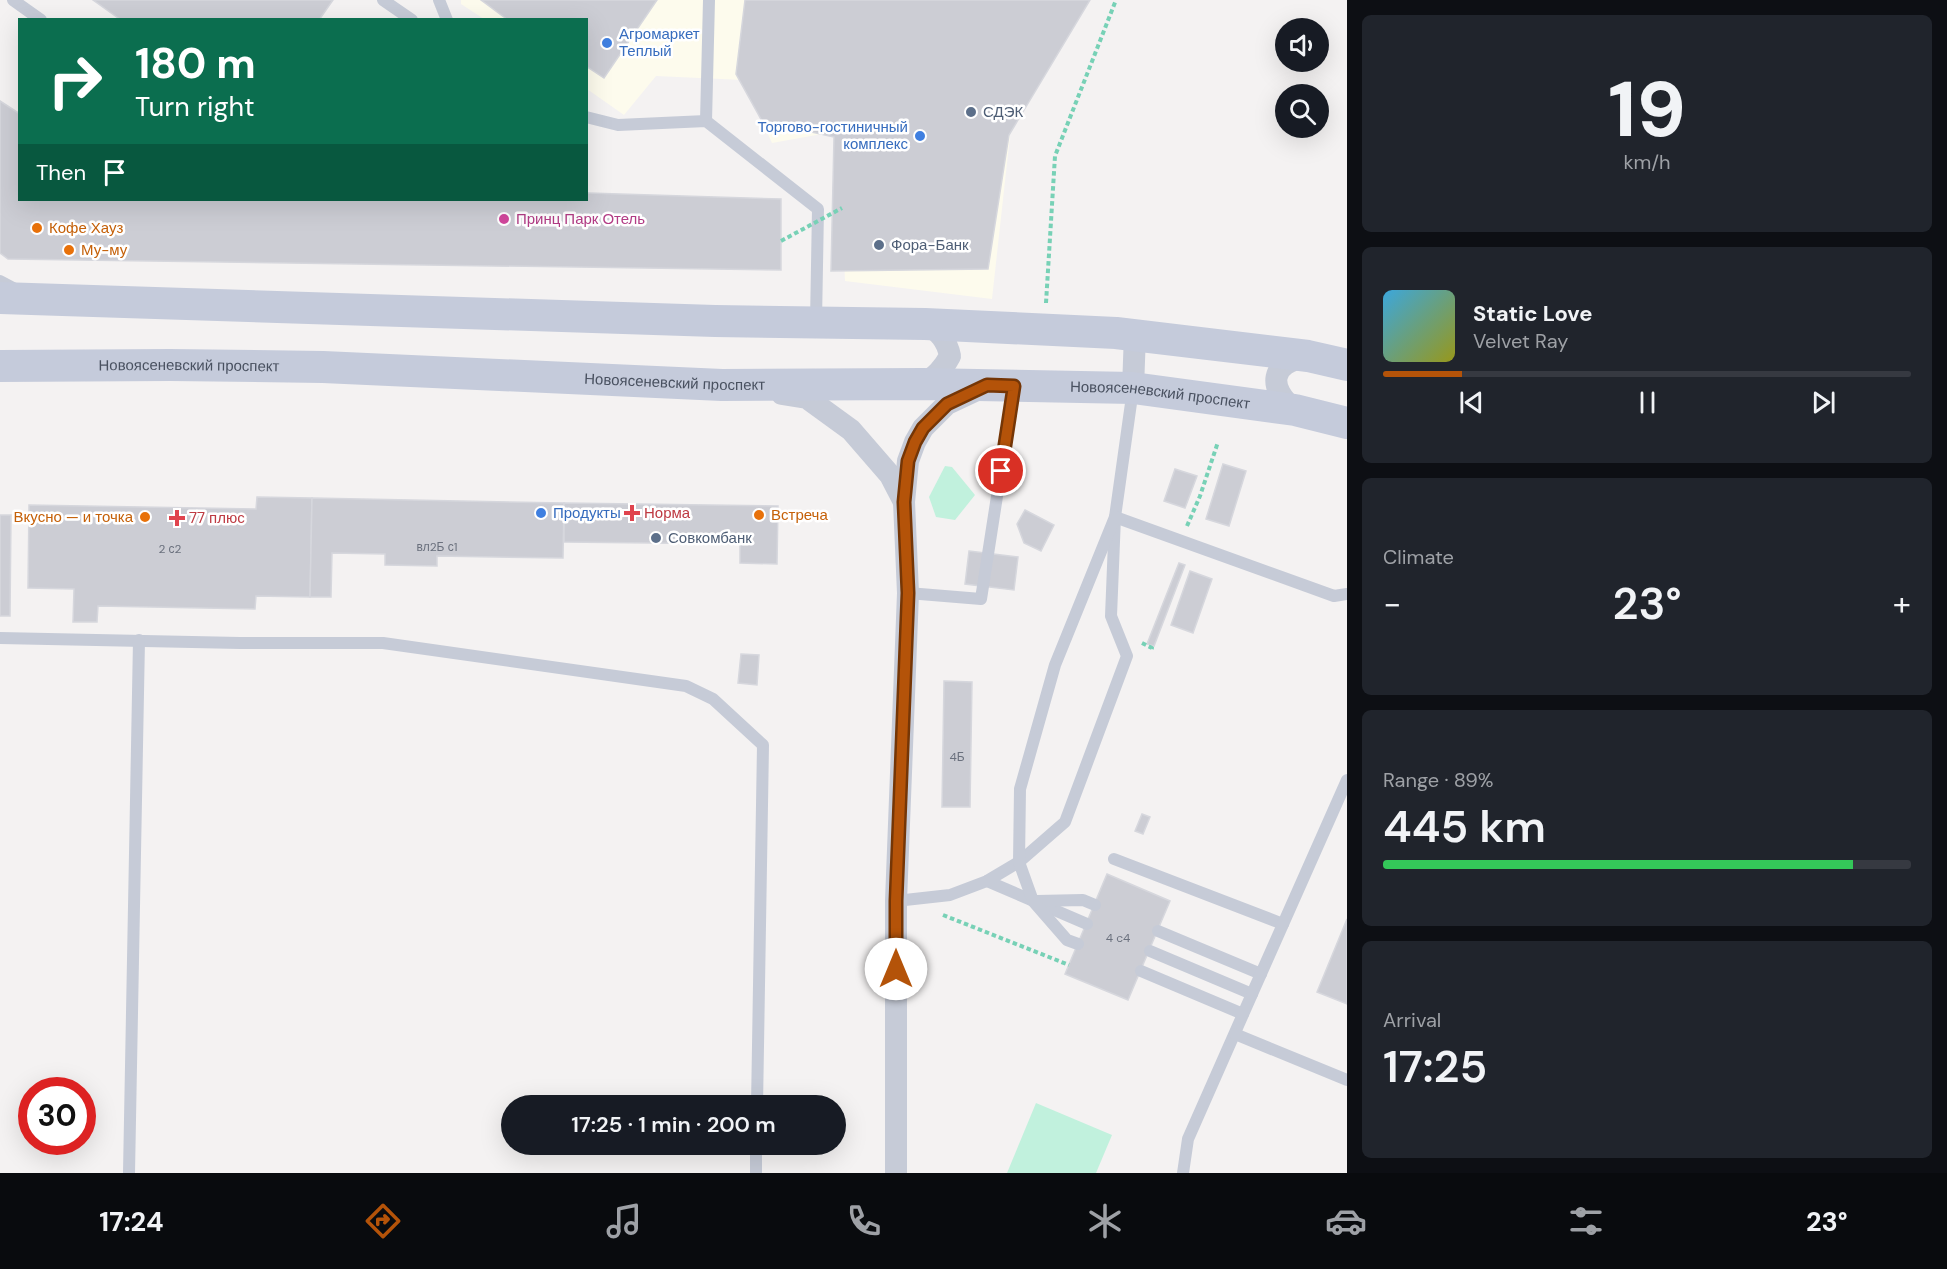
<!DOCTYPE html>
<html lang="en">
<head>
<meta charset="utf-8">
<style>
	:root { --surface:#171b24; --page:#20242c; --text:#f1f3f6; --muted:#9ea1a6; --line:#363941; --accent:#b45309 }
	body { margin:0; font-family:"DM Sans",sans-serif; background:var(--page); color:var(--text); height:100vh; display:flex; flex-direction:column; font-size:22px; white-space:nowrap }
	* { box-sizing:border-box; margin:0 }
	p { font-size:20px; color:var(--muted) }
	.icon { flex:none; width:33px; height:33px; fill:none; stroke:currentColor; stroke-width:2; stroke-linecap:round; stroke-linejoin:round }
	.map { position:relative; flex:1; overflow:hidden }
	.details { display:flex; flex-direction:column; gap:15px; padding:15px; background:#0d0f14; width:600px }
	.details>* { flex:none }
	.guide { position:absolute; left:18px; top:18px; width:570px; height:183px; border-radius:0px; box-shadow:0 6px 24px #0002; background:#0b6e4f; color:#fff; overflow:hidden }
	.fabs { position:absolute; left:1275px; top:18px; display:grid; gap:12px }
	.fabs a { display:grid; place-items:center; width:54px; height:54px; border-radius:50%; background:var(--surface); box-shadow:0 6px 24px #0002; font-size:30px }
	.speed { position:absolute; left:18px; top:1077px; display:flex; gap:12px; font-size:30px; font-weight:700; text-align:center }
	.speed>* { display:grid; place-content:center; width:78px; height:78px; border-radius:50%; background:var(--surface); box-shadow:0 6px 24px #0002; line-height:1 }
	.speed .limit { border:9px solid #d22; background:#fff; color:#111 }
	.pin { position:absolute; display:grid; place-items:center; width:51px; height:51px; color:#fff; margin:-26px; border:3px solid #fff; border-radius:50%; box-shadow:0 2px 6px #0007 }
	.me { position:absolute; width:66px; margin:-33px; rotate:0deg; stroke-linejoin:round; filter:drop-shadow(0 0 4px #0008) }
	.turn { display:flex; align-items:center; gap:21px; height:126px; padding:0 18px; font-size:27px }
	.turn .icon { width:78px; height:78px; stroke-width:2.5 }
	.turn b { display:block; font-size:42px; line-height:51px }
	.then { display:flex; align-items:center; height:57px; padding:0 18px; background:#0003; gap:12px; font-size:22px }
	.big { font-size:45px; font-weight:600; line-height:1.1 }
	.details .widget { flex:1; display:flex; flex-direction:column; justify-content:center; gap:9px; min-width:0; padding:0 21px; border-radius:9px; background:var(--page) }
	.details .dial { align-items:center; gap:0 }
	.dial b { font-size:78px; line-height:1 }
	.song { display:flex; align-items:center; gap:18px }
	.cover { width:72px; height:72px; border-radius:9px; background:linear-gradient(135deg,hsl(200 70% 55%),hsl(60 70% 35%)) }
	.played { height:6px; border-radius:3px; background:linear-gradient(90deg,var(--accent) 15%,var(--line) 15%) }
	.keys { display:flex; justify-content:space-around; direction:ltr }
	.heat { display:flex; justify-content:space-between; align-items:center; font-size:33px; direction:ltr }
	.charge { height:9px; border-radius:4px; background:linear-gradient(90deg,#34c759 89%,var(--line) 0) }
	.trip { position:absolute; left:501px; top:1095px; width:345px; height:60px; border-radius:30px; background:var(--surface); box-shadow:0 6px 24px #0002; font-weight:600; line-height:60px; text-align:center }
	.tabs { display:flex; height:96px; justify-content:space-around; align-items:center; background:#090b0e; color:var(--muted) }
	.tabs .icon { width:42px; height:42px }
	.tabs .on { color:var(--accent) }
	.tabs b { font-size:27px; color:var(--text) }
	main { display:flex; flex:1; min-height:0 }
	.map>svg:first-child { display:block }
</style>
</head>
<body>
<main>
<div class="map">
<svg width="1347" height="1173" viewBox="0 0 1347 1173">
	<rect width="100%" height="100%" fill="#f4f2f2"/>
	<polygon fill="#fdfbed" points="461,0 898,0 885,67 1010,136 992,299 845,281 842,208 844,130 772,143 743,80 656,76 624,115 587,89 586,20 484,19 461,4"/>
	<g fill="#c1f1dd">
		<polygon points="945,466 952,467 975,495 955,520 936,517 929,497"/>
		<polygon points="1036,1103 1112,1135 1096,1173 1007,1173"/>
	</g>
	<g fill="#cccdd4" stroke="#d6d7dd" stroke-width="1.5">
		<polygon points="93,0 333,0 319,20 121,20"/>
		<polygon points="481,0 657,0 604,78 586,66 586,20 508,20"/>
		<polygon points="745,0 1090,0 1009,135 988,269 831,271 834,137 762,121 736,74"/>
		<polygon points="0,101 20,114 20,200 586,200 586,193 588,193 781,199 781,270 8,259 0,253"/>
		<polygon points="1223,464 1246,471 1229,526 1206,519"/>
		<polygon points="1175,469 1197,476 1185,508 1164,501"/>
		<polygon points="257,497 312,498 310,597 256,596 255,609 98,606 97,622 73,622 74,589 28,588 29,505 256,509"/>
		<polygon points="312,498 564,503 563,558 437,556 437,566 385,565 385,554 332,553 331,597 310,597"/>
		<polygon points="564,503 778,506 777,564 740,563 740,544 564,542"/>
		<polygon points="1025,510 1054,525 1041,551 1024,543 1017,524"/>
		<polygon points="0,515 11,515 10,616 0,616"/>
		<polygon points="969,551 1018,557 1014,590 965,584"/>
		<polygon points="1179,563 1185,565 1154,646 1147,644"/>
		<polygon points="1190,571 1212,579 1193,633 1171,625"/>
		<polygon points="741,654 759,655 757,685 738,683"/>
		<polygon points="944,681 972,682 970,807 942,807"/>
		<polygon points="1142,814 1150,817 1143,834 1135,831"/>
		<polygon points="1107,874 1170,901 1128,1000 1065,974"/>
		<polygon points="1347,919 1347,1004 1317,992"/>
	</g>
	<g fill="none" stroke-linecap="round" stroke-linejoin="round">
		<g stroke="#77d1b6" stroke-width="4" stroke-dasharray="4.5 3" stroke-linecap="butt">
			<polyline points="1046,303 1055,156 1116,0"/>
			<polyline points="1187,526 1200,496 1218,442"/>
			<polyline points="1142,643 1152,648 1151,650"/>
			<polyline points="943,915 1069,965"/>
		</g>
		<g stroke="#c6cbd7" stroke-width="12">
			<polyline points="13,0 41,20"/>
			<polyline points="383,0 412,20"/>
			<polyline points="439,0 447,20"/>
			<polyline points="586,117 618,125 706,121 818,209 816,322"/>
			<polyline points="706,121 709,0"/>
			<polyline points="0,281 17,290"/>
			<polyline points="908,593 981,599 1014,387"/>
			<polyline points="0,638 240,643 383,643 686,686 713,699 763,745 757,1106"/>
			<polyline points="1114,859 1283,924"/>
			<polyline points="987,881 1087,924"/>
			<polyline points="896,901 950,895 987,881 1019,862 1065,822 1127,656 1111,616 1115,517 1133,389"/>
			<polyline points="1037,901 1083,900 1095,905"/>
			<polyline points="1158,931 1261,974"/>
			<polyline points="1078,944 1067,940 1033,901 1019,862 1020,789 1055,665 1115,517 1334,596 1347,594"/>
			<polyline points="1150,951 1252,994 1188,1139 1183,1173"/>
			<polyline points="1141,971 1243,1014"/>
			<polyline points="1252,994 1347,780"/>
			<polyline points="1235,1034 1347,1080"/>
			<polyline points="129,1173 139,640"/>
			<polyline points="756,1173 756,1144"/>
		</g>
		<g stroke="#c6cbd7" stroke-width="22">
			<path d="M 923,384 C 936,376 943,369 950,356 C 947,340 939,331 925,324"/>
			<polyline points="1133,388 1135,334"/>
			<polyline points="782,394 807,398 851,430 890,475 904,502"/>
			<path d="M 1295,410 C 1267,388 1270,362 1307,357"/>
			<polyline points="896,1173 896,901 908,593 904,502 908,461 915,442 923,428 947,404 981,388"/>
		</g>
		<g stroke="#c5cbdb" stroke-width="32">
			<polyline points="0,298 715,321 925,324 1116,333 1308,356 1347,365"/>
			<path id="s1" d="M 0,366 L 170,365 L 323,367 L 722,385 L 923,384 L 1133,388 L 1295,410 L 1347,423"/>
		</g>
		<polyline stroke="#77d1b6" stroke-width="4" stroke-dasharray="4.5 3" stroke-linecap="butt" points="781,241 842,208"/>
	</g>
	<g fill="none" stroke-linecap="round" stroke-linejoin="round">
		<defs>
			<polyline id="route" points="896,969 896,901 908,593 904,502 908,461 915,442 923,428 947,404 987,385 1014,386 1001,471"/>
		</defs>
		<use href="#route" stroke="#753606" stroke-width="15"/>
		<use href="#route" stroke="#b45309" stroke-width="10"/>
	</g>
	<g fill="#3f7fe0" stroke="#fff" stroke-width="2">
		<circle cx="607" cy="43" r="6"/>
		<circle cx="920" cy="136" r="6"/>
		<circle cx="541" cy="513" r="6"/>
	</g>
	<g fill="#5c6f8a" stroke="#fff" stroke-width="2">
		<circle cx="971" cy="112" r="6"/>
		<circle cx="879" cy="245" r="6"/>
		<circle cx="656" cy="538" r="6"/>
	</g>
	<circle fill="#d1479c" stroke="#fff" stroke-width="2" cx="504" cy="219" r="6"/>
	<g fill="#e8710a" stroke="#fff" stroke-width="2">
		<circle cx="37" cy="228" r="6"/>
		<circle cx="69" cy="250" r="6"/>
		<circle cx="759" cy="515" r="6"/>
		<circle cx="145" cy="517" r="6"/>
	</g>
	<g fill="#e0444e" stroke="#fff" stroke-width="2">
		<path d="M629 504h6v6h6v6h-6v6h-6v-6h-6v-6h6z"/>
		<path d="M174 509h6v6h6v6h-6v6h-6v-6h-6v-6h6z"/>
	</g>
	<g text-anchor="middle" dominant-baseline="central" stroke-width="5" stroke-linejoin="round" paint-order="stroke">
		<g font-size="12" fill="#6a707d">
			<text x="437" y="547">вл2Б с1</text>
			<text x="170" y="549">2 с2</text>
			<text x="957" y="757">4Б</text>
			<text x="1118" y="938">4 c4</text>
		</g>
		<g font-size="15" fill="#366cbe" stroke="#fff" text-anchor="start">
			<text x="619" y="34">Агромаркет<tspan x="619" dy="17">Теплый</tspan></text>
			<text x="908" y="127" text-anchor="end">Торгово-гостиничный<tspan x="908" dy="17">комплекс</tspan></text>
			<text x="553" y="513">Продукты</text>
		</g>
		<g font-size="15" fill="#4e5e75" stroke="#fff" text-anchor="start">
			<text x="983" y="112">СДЭК</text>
			<text x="891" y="245">Фора-Банк</text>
			<text x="668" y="538">Совкомбанк</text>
		</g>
		<g font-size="15" fill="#b23c85" stroke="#fff" text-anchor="start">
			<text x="516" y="219">Принц Парк Отель</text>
		</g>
		<g font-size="15" fill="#c56008" stroke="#fff" text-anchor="start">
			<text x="49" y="228">Кофе Хауз</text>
			<text x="81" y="250">Му-му</text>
			<text x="771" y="515">Встреча</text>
			<text x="133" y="517" text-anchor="end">Вкусно — и точка</text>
		</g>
		<g font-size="15" fill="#495160" stroke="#fff">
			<text stroke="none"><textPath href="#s1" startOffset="189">Новоясеневский проспект</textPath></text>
			<text stroke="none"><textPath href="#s1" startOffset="675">Новоясеневский проспект</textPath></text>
			<text stroke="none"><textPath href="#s1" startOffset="1161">Новоясеневский проспект</textPath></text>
		</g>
		<g font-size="15" fill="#be3a42" stroke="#fff" text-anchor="start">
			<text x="644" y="513">Норма</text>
			<text x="189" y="518">77 плюс</text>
		</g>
	</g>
</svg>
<div class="fabs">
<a><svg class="icon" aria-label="sound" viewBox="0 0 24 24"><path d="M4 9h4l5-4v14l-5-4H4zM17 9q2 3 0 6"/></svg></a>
<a><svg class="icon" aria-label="search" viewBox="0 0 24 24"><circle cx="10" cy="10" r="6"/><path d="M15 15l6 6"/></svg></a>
</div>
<div class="speed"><div class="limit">30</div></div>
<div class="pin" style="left:1001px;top:471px;background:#d93025"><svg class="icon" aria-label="arrive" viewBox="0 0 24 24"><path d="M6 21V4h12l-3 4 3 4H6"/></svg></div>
<svg class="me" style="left:896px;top:969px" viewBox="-20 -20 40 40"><circle r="19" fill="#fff"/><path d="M0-13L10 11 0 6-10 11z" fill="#b45309"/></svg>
<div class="trip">17:25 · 1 min · 200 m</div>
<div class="guide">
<div class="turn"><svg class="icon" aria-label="right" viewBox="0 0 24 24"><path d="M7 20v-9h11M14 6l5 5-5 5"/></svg><div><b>180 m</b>Turn right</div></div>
<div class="then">Then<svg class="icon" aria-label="arrive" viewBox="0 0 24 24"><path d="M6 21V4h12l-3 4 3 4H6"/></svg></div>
</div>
</div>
<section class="details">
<div class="widget dial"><b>19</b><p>km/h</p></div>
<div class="widget">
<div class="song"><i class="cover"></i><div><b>Static Love</b><p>Velvet Ray</p></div></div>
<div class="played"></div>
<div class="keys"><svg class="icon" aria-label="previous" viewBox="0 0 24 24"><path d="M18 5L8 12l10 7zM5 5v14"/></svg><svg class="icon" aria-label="pause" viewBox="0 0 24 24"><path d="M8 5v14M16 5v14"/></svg><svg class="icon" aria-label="next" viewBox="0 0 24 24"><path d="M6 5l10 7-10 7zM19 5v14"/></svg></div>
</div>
<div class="widget"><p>Climate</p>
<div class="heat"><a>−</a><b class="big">23°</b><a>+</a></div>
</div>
<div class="widget"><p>Range · 89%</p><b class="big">445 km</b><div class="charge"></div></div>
<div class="widget"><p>Arrival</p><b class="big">17:25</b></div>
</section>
</main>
<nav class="tabs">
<b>17:24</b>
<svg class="icon on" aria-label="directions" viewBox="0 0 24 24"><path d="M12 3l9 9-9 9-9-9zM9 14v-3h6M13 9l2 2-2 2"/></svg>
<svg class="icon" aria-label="music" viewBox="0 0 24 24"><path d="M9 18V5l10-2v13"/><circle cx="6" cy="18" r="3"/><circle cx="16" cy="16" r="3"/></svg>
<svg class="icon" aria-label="phone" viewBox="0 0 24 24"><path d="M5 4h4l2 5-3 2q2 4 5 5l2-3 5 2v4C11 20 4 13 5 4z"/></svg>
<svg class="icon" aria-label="climate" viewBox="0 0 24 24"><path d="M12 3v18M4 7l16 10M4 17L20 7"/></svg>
<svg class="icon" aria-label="car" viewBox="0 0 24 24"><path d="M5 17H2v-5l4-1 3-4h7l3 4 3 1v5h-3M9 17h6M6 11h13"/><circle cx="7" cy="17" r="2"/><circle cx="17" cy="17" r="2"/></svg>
<svg class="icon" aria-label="filters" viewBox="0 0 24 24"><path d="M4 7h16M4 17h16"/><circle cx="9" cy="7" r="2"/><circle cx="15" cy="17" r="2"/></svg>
<b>23°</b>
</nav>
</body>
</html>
